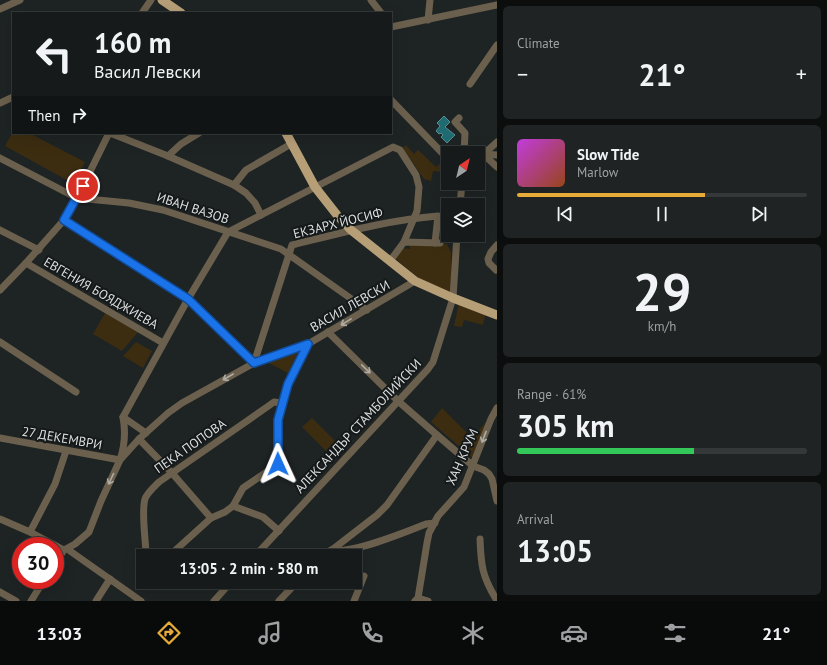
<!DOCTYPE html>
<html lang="en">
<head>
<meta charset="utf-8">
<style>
	:root { --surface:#161a1a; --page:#1f2323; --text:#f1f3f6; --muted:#9ea1a2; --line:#353839; --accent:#e7ac37 }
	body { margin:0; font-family:"PT Sans",sans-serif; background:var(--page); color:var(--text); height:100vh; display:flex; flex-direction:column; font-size:15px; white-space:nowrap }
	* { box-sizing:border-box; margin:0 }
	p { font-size:13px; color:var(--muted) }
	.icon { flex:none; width:22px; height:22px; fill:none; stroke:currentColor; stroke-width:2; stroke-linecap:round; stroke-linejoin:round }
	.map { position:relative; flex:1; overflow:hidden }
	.details { display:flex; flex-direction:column; gap:6px; padding:6px; background:#0c0e0e; width:330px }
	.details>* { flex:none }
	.top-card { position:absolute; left:12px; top:12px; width:380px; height:122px; border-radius:0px; box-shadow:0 4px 16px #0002,0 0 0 1px var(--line); background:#161a1a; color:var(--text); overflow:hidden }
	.needle { width:26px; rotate:35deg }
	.buttons { position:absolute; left:441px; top:146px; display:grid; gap:8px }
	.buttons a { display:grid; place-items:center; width:44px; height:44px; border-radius:0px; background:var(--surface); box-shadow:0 4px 16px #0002,0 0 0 1px var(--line); font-size:20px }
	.speed { position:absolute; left:12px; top:537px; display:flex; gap:8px; font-size:20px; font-weight:700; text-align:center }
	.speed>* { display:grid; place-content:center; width:52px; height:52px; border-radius:50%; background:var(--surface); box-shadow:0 4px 16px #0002,0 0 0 1px var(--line); line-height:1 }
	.speed .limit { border:6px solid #d22; background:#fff; color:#111 }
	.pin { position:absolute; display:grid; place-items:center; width:34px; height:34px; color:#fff; margin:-17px; border:2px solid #fff; border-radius:50%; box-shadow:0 1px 4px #0007 }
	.me { position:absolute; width:44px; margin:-22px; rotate:359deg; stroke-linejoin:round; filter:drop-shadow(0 0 3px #0008) }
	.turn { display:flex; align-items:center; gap:14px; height:84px; padding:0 16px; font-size:18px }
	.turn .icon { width:52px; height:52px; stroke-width:2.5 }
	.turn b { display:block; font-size:28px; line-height:34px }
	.then { display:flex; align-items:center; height:38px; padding:0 16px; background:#0003; gap:8px; font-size:15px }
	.big { font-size:30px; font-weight:800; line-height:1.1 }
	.details .tile { flex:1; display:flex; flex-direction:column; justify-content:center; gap:6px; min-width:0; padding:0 14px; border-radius:6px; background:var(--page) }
	.details .dial { align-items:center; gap:0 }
	.dial b { font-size:52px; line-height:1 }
	.song { display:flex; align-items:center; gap:12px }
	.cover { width:48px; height:48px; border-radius:6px; background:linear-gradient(135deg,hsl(290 70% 55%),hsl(20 70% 35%)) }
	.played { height:4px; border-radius:2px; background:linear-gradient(90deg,var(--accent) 65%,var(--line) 65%) }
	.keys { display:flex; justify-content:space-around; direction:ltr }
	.heat { display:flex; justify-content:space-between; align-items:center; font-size:22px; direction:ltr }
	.charge { height:6px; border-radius:3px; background:linear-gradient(90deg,#34c759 61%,var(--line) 0) }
	.trip { position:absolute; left:136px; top:549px; width:226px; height:40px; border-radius:0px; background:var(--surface); box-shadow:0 4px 16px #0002,0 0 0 1px var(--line); font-weight:800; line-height:40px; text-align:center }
	.dock { display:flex; height:64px; justify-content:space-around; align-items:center; background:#090a0a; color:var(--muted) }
	.dock .icon { width:28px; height:28px }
	.dock .current { color:var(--accent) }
	.dock b { font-size:18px; color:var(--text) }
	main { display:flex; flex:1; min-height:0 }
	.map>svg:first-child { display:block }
</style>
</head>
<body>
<main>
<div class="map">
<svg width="497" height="601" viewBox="0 0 497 601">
	<rect width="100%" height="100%" fill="#1e2323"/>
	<g fill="#3c2d11">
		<polygon points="13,132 13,133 29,133 85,162 74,184 5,146"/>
		<polygon points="406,145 414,154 418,150 436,167 445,159 443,172 433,171 431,181 424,179 403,148"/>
		<polygon points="410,243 447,244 451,252 451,293 426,282 416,276 395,258 402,248 410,249"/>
		<polygon points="459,303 486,312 483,325 464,320 462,327 454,326"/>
		<polygon points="105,313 138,332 122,351 93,334"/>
		<polygon points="136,342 152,351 143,368 123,356"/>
		<polygon points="301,346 288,373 263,360"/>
		<polygon points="442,408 472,438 486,422 489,425 475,460 431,422"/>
		<polygon points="312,418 335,441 326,451 302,427"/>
	</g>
	<polygon fill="#206a71" stroke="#588d92" points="444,116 450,122 445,127 455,135 447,143 441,137 443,135 441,133 439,134 436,131 440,126 437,123"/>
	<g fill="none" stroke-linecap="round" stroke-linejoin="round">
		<g stroke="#6b604d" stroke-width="7">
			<polyline points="371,0 381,13"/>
			<polyline points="0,9 20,0"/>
			<polyline points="142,13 151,0"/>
			<polyline points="428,20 430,0"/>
			<polyline points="391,27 497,5"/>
			<polyline points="470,84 497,45"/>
			<polyline points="391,100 448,159"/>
			<polyline points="0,103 13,97"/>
			<polyline points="459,118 455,122 465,133 464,153"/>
			<polyline points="110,133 168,156 234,185 246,193 255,203 261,215"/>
			<polyline points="497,155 483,154 497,167"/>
			<polyline points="168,156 181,144 199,133"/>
			<polyline points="0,158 77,198 129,203 163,210 281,249 367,310"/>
			<polyline points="478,159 497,142"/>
			<polyline points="234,185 246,170 291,144"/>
			<polyline points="460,205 462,183"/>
			<path d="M 64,220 L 188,299 L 254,363 L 292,245 C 341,233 388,220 438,216 L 435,243"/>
			<polyline points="0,230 39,250"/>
			<polyline points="390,261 404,242 440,243"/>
			<polyline points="26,263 163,343"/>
			<polyline points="496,270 489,263 488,259 491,252 497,245"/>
			<polyline points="0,290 26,263 64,220 77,198 109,133"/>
			<polyline points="328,332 398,401 437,435 473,466 484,470 489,474 492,479 497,501"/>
			<polyline points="0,342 76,392"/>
			<polyline points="123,417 146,433"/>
			<path d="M 0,438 L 120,460 C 125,445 126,433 123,417 L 188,299 L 228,232 L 393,147 L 400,150 L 416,175 L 419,187 L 417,211 L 404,242"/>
			<polyline points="139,439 172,473 211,518"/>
			<polyline points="233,506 263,517 279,531"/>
			<polyline points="0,519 30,532 64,550"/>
			<polyline points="30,532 55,484 66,451"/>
			<path d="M 480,539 C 481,565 482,576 496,599"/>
			<path d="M 331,550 C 350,555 406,532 426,524 L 435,523"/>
			<polyline points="70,551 141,601"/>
			<path d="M 146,556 C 146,541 141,512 145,499 C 147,493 154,487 159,482 L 267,407 L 274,402 L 282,403"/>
			<polyline points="169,556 211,518 225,512 233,506 243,488 274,467 278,463 278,420 288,384 308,344"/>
			<polyline points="255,556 428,369 433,362 453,298 457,235"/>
			<polyline points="324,556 377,515 387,505 437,435"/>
			<polyline points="55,563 64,550 75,544 89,532 101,501 120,460 139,439 168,413 182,403 254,363 308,344 415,281"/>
			<polyline points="143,577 143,576"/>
			<polyline points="0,592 16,601"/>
			<polyline points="418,598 428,601"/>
			<polyline points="31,601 44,580"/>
			<polyline points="96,601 110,579"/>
			<polyline points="214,601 231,582"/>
			<polyline points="279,601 297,582"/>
			<polyline points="354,601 364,576"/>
			<polyline points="415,601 418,598 427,543 429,533 438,516 464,487 491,419 497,408"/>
		</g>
		<g stroke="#b69e77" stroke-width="9">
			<polyline points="162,0 181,13"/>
			<polyline points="286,133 315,187 337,215 351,230 415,281 453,298 497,315"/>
		</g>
	</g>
	<defs><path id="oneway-shaft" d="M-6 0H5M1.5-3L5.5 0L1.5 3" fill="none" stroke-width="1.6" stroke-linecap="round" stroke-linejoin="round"/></defs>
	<g stroke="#afaca5">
		<use href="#oneway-shaft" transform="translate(346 322) rotate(149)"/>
		<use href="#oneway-shaft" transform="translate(366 369) rotate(44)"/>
		<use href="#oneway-shaft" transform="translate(228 377) rotate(150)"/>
		<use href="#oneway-shaft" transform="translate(484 437) rotate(111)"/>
		<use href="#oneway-shaft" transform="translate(111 479) rotate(115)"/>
	</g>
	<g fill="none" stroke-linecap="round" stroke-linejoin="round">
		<defs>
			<polyline id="route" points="83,186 64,220 188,299 254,363 308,344 288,384 278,420 278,464"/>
		</defs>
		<use href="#route" stroke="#114b97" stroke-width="10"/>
		<use href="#route" stroke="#1a73e8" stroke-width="7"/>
	</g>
	<g text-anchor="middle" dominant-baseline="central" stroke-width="4" stroke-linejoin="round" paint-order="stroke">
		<g font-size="13" fill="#dcdfdf" stroke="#15191a">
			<text transform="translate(193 208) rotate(18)">ИВАН ВАЗОВ</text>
			<text transform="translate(338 223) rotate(-14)">ЕКЗАРХ ЙОСИФ</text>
			<text transform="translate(101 293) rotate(30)">ЕВГЕНИЯ БОЯДЖИЕВА</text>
			<text transform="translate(350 306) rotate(-30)">ВАСИЛ ЛЕВСКИ</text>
			<text transform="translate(358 426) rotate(-47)">АЛЕКСАНДЪР СТАМБОЛИЙСКИ</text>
			<text transform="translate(62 438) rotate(10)">27 ДЕКЕМВРИ</text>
			<text transform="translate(190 446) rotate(-35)">ПЕКА ПОПОВА</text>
			<text transform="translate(462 457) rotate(-66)">ХАН КРУМ</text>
		</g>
	</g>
</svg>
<div class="buttons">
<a><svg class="needle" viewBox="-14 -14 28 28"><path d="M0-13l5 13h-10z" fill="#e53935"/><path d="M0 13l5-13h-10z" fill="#9ea1a2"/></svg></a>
<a><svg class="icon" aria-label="layers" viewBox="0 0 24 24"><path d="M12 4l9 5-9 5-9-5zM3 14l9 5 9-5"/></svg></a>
</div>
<div class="speed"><div class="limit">30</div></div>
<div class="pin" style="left:83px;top:186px;background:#d93025"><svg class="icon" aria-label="arrive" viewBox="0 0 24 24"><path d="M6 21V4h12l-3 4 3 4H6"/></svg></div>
<svg class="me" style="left:278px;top:464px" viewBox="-20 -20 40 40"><path d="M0-17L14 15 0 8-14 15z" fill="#1a73e8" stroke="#fff" stroke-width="4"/></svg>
<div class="trip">13:05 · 2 min · 580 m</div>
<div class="top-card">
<div class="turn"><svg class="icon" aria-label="left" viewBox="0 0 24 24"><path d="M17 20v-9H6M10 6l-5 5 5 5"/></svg><div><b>160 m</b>Васил Левски</div></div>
<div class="then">Then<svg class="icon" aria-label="right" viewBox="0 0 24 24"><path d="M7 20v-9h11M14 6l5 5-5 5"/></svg></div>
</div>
</div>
<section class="details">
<div class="tile"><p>Climate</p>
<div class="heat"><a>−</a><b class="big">21°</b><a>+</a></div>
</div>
<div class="tile">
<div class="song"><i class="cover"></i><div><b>Slow Tide</b><p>Marlow</p></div></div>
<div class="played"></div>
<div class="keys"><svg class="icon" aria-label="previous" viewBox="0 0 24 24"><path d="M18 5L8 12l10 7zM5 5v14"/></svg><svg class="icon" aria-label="pause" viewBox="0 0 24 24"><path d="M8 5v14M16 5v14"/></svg><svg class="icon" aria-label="next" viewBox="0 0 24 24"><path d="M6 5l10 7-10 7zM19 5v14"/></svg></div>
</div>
<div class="tile dial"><b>29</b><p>km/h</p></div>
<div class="tile"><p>Range · 61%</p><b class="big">305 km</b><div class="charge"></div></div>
<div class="tile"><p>Arrival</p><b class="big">13:05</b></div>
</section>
</main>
<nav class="dock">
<b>13:03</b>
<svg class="icon current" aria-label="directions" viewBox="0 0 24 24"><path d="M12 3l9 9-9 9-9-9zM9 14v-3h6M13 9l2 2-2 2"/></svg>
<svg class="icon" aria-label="music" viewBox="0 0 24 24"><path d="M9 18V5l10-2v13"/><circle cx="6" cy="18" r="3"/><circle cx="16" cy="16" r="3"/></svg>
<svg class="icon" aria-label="phone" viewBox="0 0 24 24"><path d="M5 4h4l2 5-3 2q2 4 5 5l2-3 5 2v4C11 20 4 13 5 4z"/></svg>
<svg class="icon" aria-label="climate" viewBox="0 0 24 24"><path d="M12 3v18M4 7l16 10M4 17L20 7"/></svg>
<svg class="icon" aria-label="car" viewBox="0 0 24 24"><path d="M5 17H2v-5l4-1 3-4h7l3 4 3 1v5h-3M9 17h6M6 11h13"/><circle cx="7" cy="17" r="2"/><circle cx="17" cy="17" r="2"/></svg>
<svg class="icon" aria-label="filters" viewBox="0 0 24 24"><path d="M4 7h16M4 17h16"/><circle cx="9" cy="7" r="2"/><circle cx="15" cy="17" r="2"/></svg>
<b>21°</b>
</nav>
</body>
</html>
